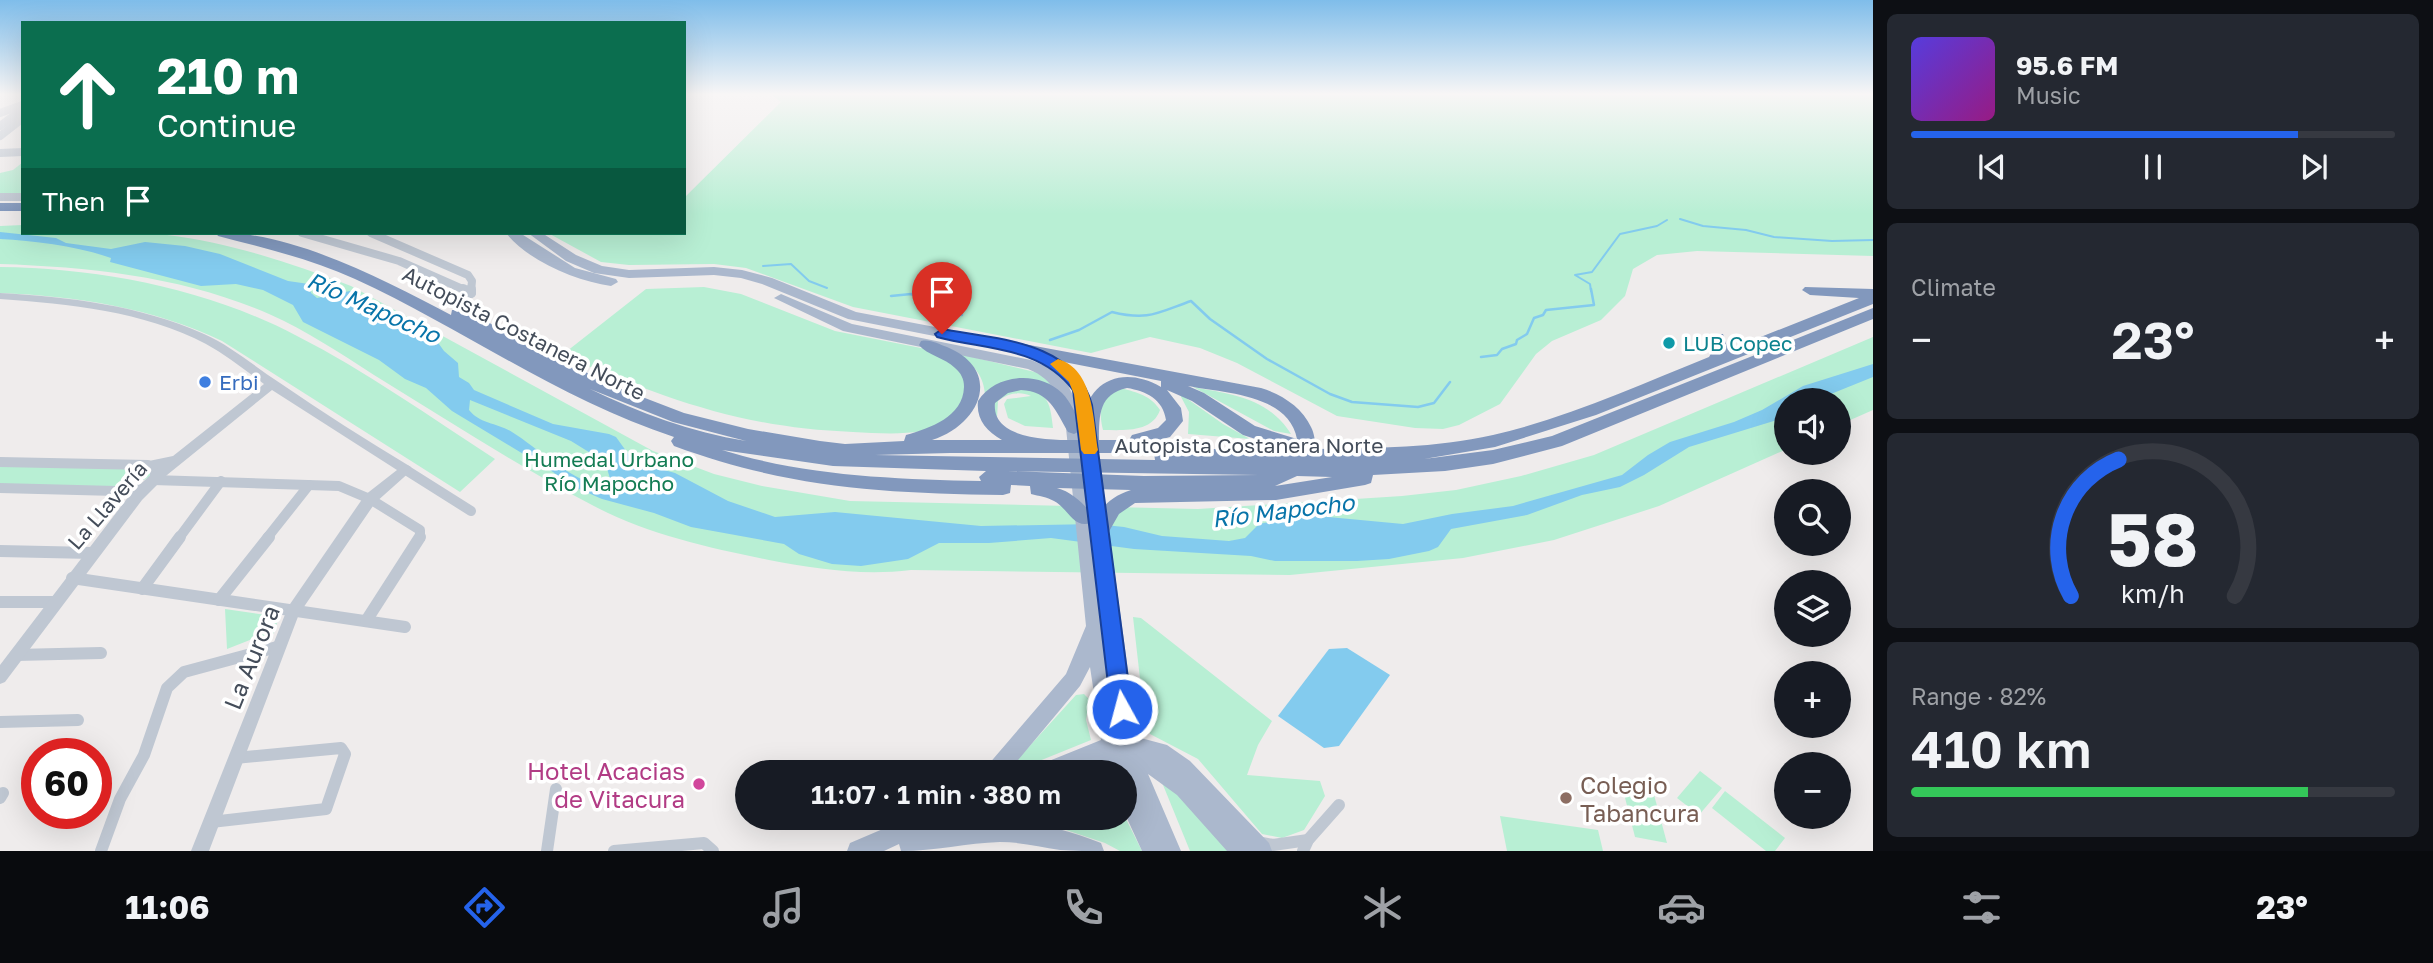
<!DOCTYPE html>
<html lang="en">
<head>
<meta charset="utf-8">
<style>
	:root { --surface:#171b24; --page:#242831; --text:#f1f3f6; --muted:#9ea1a6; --line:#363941; --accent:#2563eb }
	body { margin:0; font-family:"Golos Text",sans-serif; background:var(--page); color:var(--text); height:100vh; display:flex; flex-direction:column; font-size:26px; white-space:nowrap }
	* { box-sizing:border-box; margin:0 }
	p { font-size:23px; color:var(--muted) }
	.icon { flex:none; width:38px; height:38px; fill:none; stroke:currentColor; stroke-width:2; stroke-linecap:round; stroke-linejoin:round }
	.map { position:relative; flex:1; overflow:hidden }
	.drawer { display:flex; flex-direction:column; gap:14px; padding:14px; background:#0d0f14; width:560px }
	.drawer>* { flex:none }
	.top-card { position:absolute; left:21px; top:21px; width:665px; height:214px; border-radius:0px; box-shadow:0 7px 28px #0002; background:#0b6e4f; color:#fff; overflow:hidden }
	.fabs { position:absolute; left:1774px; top:388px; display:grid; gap:14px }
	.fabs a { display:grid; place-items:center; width:77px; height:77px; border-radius:50%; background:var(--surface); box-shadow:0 7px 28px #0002; font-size:35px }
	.speed { position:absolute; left:21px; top:738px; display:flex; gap:14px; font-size:35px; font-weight:700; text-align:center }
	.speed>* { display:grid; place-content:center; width:91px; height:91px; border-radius:50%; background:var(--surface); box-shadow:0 7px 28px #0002; line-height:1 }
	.speed .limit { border:10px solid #d22; background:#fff; color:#111 }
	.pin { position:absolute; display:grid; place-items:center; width:60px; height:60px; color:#fff; margin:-72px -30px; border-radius:50% 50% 50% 0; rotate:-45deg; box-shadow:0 0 7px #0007 }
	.pin .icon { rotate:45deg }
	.me { position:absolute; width:77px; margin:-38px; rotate:353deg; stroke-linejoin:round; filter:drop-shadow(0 0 5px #0008) }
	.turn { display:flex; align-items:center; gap:24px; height:147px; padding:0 21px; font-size:32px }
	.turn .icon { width:91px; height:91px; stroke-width:2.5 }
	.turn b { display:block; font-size:49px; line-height:60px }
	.then { display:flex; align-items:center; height:66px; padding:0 21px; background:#0003; gap:14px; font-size:26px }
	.big { font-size:52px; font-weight:600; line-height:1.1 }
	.drawer .widget { flex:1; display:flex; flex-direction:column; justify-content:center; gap:10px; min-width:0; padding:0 24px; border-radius:10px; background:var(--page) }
	.drawer .dial { align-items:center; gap:0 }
	.dial svg { height:182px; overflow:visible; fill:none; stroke:var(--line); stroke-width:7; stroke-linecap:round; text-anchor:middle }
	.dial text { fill:var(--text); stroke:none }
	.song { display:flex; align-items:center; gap:21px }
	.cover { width:84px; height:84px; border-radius:10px; background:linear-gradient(135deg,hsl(250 70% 55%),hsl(310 70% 35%)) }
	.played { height:7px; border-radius:4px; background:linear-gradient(90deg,var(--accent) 80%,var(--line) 80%) }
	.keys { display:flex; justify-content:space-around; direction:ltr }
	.heat { display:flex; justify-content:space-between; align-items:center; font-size:38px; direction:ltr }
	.charge { height:10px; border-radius:5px; background:linear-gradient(90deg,#34c759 82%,var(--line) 0) }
	.trip { position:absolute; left:735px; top:760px; width:402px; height:70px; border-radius:35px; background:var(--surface); box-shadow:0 7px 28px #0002; font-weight:600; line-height:70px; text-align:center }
	.dock { display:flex; height:112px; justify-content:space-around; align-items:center; background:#090b0e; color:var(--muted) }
	.dock .icon { width:49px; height:49px }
	.dock .active { color:var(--accent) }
	.dock b { font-size:32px; color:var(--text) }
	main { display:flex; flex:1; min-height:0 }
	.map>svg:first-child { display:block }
</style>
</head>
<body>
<main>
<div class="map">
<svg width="1873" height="851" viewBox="0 0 1873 851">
	<rect width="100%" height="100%" fill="#efecec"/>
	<g fill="#b8efd4">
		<polygon points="772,95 1873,95 1873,256 1697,251 1657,255 1633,269 1625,296 1601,320 1552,341 1536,354 1500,404 1459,425 1443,429 1415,428 1337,416 1237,363 1200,348 1150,337 1091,353 853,307 746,268 714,264 629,265 601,262 548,233 684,233 684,198 781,102"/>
		<polygon points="23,162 23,194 0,195 0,173 13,170"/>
		<path d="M 23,225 L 23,233 C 70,233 120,228 167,235 C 231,243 292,263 351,286 L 653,451 L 714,474 L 762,486 L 850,501 L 1198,509 L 1402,496 L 1456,490 L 1521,476 L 1594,455 L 1873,337 L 1873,410 L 1839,425 L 1839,401 L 1787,401 L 1787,449 L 1659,506 L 1554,540 L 1463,558 L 1290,575 L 911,570 C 863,576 816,569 769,560 C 710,548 646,534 592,505 C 518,466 446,419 374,375 C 340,353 307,331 269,314 C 184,277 92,267 0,264 L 0,226 Z"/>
		<path d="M 0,267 C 100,268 208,289 297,336 C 366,371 430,417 495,459 L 460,492 L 222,341 C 153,308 76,296 0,293 Z"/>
		<path d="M 704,287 L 741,294 L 835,331 L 926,349 L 956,364 L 968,384 L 956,415 C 945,420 933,428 922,431 C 900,435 875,433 853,432 C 741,428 664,398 562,355 L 646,289 Z"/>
		<path d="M 960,354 L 1039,373 L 1057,388 C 1034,386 1002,376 985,395 C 984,376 974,366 960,354 Z"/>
		<path d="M 1193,387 C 1231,394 1269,398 1291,434 L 1274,431 Z"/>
		<path d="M 1121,388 C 1138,393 1150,395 1160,410 C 1152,433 1123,430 1103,430 C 1098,409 1101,398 1121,388 Z"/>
		<path d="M 1016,389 C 1047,390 1050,399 1053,428 L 1025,426 L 1008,418 L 1004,404 L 1007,399 L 1031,396 C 1020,391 1008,393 998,401 L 997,418 L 994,418 L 995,400 L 1003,393 Z"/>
		<polygon points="1179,393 1223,424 1250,439 1188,434 1189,412"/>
		<path d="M 0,465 L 150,469 L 154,473 C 132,497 34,487 0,486 Z"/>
		<polygon points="225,609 279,617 271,640 259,645 255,638 227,649"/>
		<polygon points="1133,617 1141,618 1272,721 1258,745 1247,775 1320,781 1325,796 1304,830 1282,838 1262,834 1198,759 1150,734 1143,705"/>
		<polygon points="1084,694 1089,699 1086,720 1091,740 1012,772 1006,772 1076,695"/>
		<polygon points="1700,771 1722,788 1699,815 1677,798"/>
		<polygon points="1161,780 1178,795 1229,851 1190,851"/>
		<polygon points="1622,786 1653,791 1667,843 1635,837"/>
		<polygon points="1725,791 1785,838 1775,851 1766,851 1712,808"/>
		<polygon points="1500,816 1598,830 1603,851 1507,851"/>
		<polygon points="995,817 1125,817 1142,851 1120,851 1105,843 1063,829 992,818"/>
	</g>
	<g fill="#83cbee" fill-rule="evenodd">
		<path d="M 0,232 L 56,238 L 66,243 L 111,249 L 145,242 L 185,246 L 220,254 L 288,281 L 309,284 L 311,293 L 317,298 L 350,291 L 357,293 L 431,333 L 444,351 L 458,363 L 459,377 L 469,383 L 474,390 L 553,424 L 609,434 L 616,437 L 629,455 L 639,463 L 675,473 L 728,501 L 775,517 L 835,512 L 981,526 L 1095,524 L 1124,527 L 1162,536 L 1229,541 L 1245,538 L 1259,524 L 1307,515 L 1403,524 L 1452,514 L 1513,506 L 1622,475 L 1648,455 L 1670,442 L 1734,422 L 1762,410 L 1803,386 L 1873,364 L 1873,377 L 1821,398 L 1787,401 L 1787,411 L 1777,420 L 1689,447 L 1644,475 L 1620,487 L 1582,495 L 1527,515 L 1451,529 L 1438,547 L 1429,551 L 1389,559 L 1357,561 L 1275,561 L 1251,556 L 1134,549 L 1051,538 L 989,543 L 939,543 L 908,559 L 861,566 L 832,564 L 799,554 L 784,544 L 691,527 L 654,513 L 602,499 L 570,485 L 553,472 L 452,411 L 426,388 L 405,379 L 379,360 L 303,322 L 293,305 L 263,290 L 236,284 L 201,286 L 110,262 L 111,258 C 77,246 36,241 0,239 ZM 470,400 L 571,441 L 605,462 L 612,485 C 581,491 537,447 512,432 C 498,423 480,424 469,410 Z"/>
		<polygon points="1347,648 1390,675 1339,746 1324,748 1278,716 1329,649"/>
	</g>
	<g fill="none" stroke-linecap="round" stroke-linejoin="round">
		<g stroke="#83cbee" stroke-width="2">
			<polyline points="1680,219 1703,226 1746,230 1774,237 1832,241 1873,240"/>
			<polyline points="763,266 791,264 809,281 827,288"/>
			<polyline points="1591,291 1590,284 1575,275 1592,272 1620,234 1657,226 1667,220"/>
		</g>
		<g stroke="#83cbee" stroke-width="2.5">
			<polyline points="891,296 911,294 962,315"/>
			<path d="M 1050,340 L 1079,330 L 1112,312 C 1148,321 1157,313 1191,301 L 1210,319 L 1267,359 L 1330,394 L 1352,402 L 1418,407 L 1434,403 L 1450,382"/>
			<polyline points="1481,357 1497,355 1502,349 1516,344 1517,340 1527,334 1534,318 1543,315 1546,310 1594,305 1591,289"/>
		</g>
		<g stroke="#bfc7d2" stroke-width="8">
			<polyline points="0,113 22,105"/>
			<polyline points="0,126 23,109"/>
			<polyline points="0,136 23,118"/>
			<polyline points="0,153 23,152"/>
			<polyline points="0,197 23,197"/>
			<polyline points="302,233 399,261 467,291"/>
			<polyline points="371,233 468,275 472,281 471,291"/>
		</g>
		<g stroke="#bfc7d2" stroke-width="10">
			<polyline points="463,289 471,293"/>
			<polyline points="471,293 471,289"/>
			<polyline points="0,462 148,465 155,470 155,478"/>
			<polyline points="406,470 471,511"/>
			<polyline points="153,480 339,486 370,499 420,530 420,538"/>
			<polyline points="0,488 116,491 144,489"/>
			<polyline points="179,538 221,481"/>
			<polyline points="267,538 309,485"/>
		</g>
		<g stroke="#bfc7d2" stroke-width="12">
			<polyline points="0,551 92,553"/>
			<polyline points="72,578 405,627"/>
			<polyline points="142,589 180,537"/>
			<polyline points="219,600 269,537"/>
			<polyline points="0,602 55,602"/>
			<polyline points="366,621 420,537"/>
			<polyline points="16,655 101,653"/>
			<polyline points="0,722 78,720"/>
			<polyline points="0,798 3,793"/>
			<polyline points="211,822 326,809 345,754 341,748 235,758"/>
			<polyline points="1257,842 1273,845 1308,840"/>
			<polyline points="101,851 120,799 144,755 167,688 184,672 277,647"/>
			<polyline points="547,851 556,789"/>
			<polyline points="614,851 704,843 713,851"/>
			<polyline points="1303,851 1308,840 1339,805"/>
		</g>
		<path fill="#bfc7d2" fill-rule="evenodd" d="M 0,293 C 69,297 139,305 204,334 C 231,346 254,366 280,383 C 322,412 366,440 411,467 L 412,470 L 375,503 L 299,614 L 209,851 L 191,851 L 288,607 L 365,495 L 397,470 L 272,390 L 167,475 L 142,500 L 5,682 L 0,684 L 0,665 L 132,492 L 158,468 L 144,468 L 142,465 L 144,462 L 173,456 L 264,384 C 245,370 226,355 206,344 C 143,311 69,304 0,299 Z"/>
		<g fill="#abb8cd" fill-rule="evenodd">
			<path d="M 506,233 L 520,233 L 575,268 L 616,279 L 618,282 L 611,286 C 576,281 528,261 506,233 Z"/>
			<path d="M 528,233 L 542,233 L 576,255 L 602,266 L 629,270 L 714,267 L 742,270 L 772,278 L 856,312 L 1024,344 C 1057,353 1083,371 1092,405 L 1137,737 L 1167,745 L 1190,761 L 1269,843 L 1272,851 L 1227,851 L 1177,795 L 1148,774 L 1181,851 L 1142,851 L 1125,814 L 1125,772 L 1077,772 L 1078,769 L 1071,772 L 1036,772 L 1039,765 L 1101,740 L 1090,667 L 1080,686 L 1008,772 L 985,772 L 988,765 L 1066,674 L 1086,626 L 1066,428 C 1061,401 1056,380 1028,369 L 843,331 L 774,298 L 781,294 L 852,324 L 1031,360 L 1055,370 L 1021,353 L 848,319 L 762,284 L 741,278 L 714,275 L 629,278 L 594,273 L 566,261 ZM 1057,371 C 1066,380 1072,388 1075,400 L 1068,385 Z"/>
			<path d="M 911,817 L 985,817 L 983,821 C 1025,820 1062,827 1101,843 L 1104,851 C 1090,851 1074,851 1060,850 C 1040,847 1021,842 1000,842 C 967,843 935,851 901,851 L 899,844 L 884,851 L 847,851 L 850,843 Z"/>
		</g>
		<g fill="#8298bd" fill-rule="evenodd">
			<rect x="0" y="203" width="23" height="8"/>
			<path d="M 216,233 C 290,230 386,281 451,315 L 452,310 L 464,310 L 611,385 L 684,413 L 748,429 L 820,441 L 845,444 L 904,441 L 906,435 C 930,428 963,417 964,387 C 964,379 961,373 955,368 C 945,358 927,355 919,345 L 921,341 C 931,339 938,344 947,347 C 1004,371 980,425 932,440 L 1002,440 C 986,431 976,419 978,401 C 996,373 1039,371 1062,393 C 1071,402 1076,415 1082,426 C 1086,380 1123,365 1161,387 L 1161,381 L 1018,353 L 1016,349 L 1018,345 L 1024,344 L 1261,388 C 1281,394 1302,407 1311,427 C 1315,434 1314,442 1318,449 C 1377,448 1435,448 1493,435 C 1567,418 1639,385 1709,357 L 1712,352 L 1709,338 L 1711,334 L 1723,334 L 1728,350 L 1859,298 L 1810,295 L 1802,290 L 1805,287 L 1873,289 L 1873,304 L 1596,415 L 1495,447 L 1424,459 L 1493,450 L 1552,436 L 1873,308 L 1873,319 L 1562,446 L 1493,464 L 1445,471 L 1373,475 L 1371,483 L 1365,485 L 1276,500 L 1135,503 L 1119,514 L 1107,535 L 1100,538 L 1093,535 L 1090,530 C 1099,509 1109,497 1131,490 L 1057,488 C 1072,492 1086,505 1094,518 L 1091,523 C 1073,529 1068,508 1054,501 C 1047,497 1039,496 1031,494 L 1030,486 L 1011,485 L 1010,493 L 1003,495 C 882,493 788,488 674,446 L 671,441 L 674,437 C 560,400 462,328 355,279 C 311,259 264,248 218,236 ZM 1188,386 C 1223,393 1289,394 1297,439 L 1255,426 L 1204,393 ZM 1127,388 C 1146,391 1163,399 1166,420 L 1158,428 L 1132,435 L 1129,440 L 1099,440 C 1099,415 1099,394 1127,388 ZM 590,389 L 673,422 L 746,441 C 691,432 640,413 590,389 ZM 1021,390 C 1049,391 1056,411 1068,432 L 1074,434 L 1082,430 L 1081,440 C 1057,440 991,442 995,403 L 1008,393 ZM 1167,390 L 1192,401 L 1243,435 L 1287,449 L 1183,449 L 1181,442 L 1159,440 L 1170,437 L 1183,421 L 1181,408 ZM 722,450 L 833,466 L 986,471 L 979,477 L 981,481 C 894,479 806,476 722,450 ZM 950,453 L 1083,453 L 1090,456 L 1097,453 L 1154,453 L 1155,460 L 875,455 ZM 1007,471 L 1258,475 L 1144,476 ZM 1297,476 L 1332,477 L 1275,486 Z"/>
		</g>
	</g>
	<linearGradient id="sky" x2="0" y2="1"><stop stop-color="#7fbdea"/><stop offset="0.44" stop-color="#f8f6f6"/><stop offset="1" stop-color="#f8f6f6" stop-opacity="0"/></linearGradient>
	<rect width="1873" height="214" fill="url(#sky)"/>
	<path fill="#2563eb" stroke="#184099" stroke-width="2" d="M 942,329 C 997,339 1075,341 1092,405 L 1132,709 L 1129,716 L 1122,719 L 1114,716 L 1111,709 L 1073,390 C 1040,346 985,350 937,337 L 935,334 Z"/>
	<path fill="#f59e0b" d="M 1058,359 C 1094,370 1093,419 1098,450 L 1095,454 L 1084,454 L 1081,450 L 1074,394 L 1069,382 L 1050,364 Z"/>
	<circle fill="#0f9aa8" stroke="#fff" stroke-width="2.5" cx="1669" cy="343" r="7"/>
	<circle fill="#3f7fe0" stroke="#fff" stroke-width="2.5" cx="205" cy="382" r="7"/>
	<circle fill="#d1479c" stroke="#fff" stroke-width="2.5" cx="699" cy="784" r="7"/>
	<circle fill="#8d6e63" stroke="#fff" stroke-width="2.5" cx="1566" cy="798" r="7"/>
	<g text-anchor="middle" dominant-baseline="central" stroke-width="7" stroke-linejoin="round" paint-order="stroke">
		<g font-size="21" fill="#444d5a" stroke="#fff">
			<text transform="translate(524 333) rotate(27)">Autopista Costanera Norte</text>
			<text x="1249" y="445">Autopista Costanera Norte</text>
			<text transform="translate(107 505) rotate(-49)">La Llavería</text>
		</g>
		<g font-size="21" fill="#0d838f" stroke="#fff" text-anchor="start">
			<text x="1683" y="343">LUB Copec</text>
		</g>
		<g font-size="21" fill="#366cbe" stroke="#fff" text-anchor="start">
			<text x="219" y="382">Erbi</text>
		</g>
		<g font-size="21" fill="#147c54" stroke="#fff">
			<text x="609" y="459">Humedal Urbano<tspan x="609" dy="24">Río Mapocho</tspan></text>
		</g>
		<g font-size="23" font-style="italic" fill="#0874a9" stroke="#fff">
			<text transform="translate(374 307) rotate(24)">Río Mapocho</text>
			<text transform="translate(1283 510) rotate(-7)">Río Mapocho</text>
		</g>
		<g font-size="24" fill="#444d5a" stroke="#fff">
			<text transform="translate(251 657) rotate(-68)">La Aurora</text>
		</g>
		<g font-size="24" fill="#b23c85" stroke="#fff" text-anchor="end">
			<text x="685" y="770">Hotel Acacias<tspan x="685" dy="28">de Vitacura</tspan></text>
		</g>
		<g font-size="24" fill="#785e54" stroke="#fff" text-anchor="start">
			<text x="1580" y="784">Colegio<tspan x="1580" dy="28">Tabancura</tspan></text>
		</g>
	</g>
</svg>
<div class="fabs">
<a><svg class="icon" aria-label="sound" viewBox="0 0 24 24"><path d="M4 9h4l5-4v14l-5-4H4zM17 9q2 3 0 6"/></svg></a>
<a><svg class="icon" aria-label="search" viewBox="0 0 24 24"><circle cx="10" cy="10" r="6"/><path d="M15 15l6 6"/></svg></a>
<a><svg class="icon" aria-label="layers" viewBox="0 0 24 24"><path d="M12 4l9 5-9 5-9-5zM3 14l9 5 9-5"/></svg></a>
<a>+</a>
<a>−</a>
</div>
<div class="speed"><div class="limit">60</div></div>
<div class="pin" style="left:942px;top:334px;background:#d93025"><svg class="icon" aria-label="arrive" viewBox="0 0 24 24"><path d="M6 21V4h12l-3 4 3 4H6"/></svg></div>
<svg class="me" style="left:1122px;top:709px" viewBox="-20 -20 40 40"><circle r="17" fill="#2563eb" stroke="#fff" stroke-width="3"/><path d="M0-11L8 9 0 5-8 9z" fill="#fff"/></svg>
<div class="trip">11:07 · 1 min · 380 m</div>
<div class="top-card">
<div class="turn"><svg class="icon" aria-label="ahead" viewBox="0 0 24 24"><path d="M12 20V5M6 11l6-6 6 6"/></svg><div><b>210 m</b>Continue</div></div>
<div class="then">Then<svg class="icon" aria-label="arrive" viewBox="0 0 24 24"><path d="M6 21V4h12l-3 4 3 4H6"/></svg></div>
</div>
</div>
<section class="drawer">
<div class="widget">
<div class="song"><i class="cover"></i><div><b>95.6 FM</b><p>Music</p></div></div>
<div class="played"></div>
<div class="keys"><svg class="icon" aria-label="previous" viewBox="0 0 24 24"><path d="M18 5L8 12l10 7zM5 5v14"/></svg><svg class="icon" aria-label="pause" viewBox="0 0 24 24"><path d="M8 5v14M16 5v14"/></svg><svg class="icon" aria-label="next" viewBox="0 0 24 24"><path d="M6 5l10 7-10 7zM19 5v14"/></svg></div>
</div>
<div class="widget"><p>Climate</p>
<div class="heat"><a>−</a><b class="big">23°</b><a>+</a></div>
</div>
<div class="widget dial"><svg viewBox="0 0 100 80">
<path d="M14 69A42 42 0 1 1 86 69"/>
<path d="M14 69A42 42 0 0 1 35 9" stroke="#2563eb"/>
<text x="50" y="56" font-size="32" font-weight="700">58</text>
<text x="50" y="72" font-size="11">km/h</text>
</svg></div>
<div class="widget"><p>Range · 82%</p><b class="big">410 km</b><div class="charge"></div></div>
</section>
</main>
<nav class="dock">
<b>11:06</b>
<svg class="icon active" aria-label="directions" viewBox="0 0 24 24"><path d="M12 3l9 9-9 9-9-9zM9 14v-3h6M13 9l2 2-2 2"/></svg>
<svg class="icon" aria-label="music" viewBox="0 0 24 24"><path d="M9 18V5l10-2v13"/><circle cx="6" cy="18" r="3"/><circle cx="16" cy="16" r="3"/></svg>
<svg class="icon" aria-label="phone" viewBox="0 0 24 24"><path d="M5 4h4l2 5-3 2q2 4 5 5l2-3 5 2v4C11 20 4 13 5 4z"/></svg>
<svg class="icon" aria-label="climate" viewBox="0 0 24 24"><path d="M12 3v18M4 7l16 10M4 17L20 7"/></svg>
<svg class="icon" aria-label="car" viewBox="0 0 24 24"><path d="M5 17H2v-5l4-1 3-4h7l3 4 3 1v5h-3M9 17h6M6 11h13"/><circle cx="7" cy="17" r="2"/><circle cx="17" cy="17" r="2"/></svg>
<svg class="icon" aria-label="filters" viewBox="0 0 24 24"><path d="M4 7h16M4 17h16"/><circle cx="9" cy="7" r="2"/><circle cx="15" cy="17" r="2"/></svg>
<b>23°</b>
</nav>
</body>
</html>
